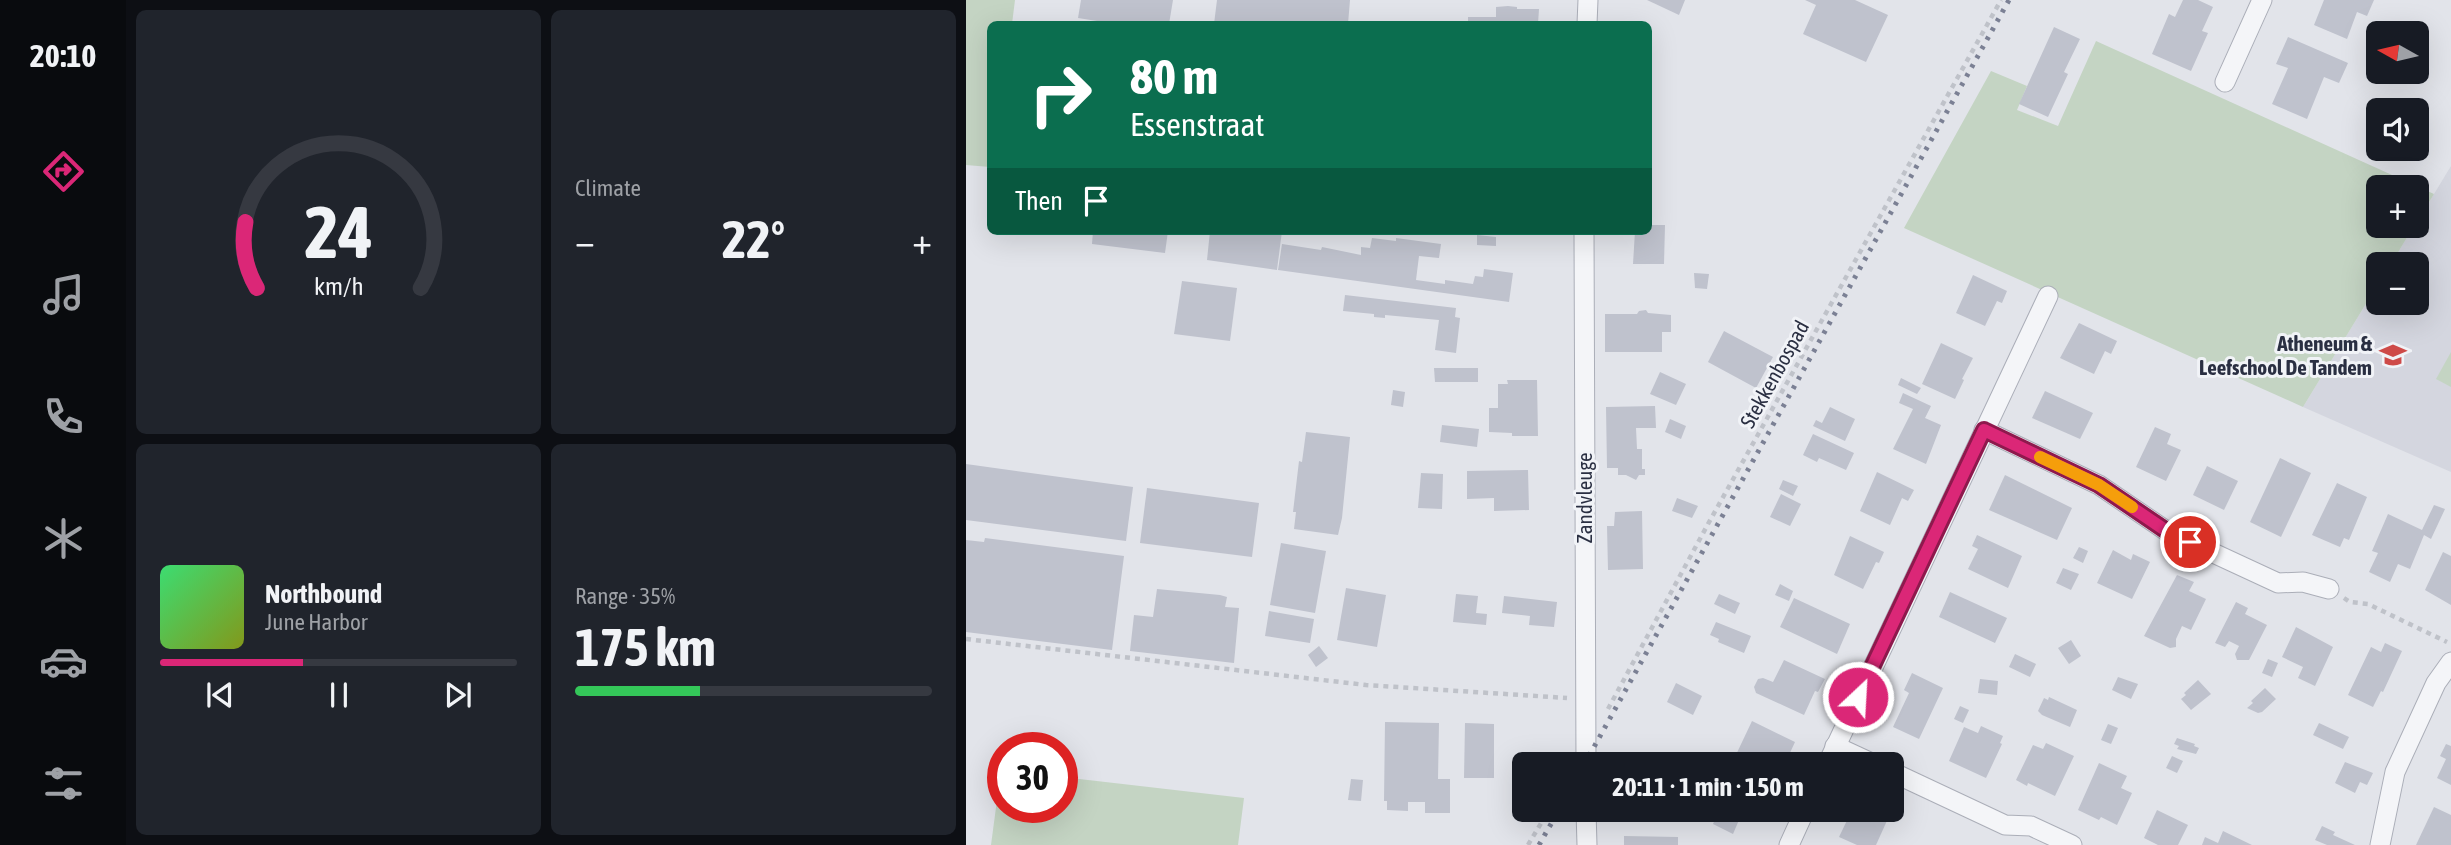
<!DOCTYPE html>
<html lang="en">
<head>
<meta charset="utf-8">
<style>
	:root { --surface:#171b24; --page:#20242c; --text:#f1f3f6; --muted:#9ea1a6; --line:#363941; --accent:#db2777 }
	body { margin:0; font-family:"Asap Condensed",sans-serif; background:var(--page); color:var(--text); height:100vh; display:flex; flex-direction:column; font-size:26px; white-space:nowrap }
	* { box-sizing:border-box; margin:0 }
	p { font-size:23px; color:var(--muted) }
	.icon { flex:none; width:38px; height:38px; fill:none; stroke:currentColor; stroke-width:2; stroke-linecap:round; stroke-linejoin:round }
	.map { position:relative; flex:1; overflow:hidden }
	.panel { display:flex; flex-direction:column; gap:10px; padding:10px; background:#0d0f14; width:840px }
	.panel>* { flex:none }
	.hud { position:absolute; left:21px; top:21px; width:665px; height:214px; border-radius:10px; box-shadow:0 7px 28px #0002; background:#0b6e4f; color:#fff; overflow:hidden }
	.needle { width:46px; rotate:278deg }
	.controls { position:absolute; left:1400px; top:21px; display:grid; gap:14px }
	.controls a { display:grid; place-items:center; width:63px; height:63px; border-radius:10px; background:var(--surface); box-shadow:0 7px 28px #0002; font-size:35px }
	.speed { position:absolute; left:21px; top:732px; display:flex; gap:14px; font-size:35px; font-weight:700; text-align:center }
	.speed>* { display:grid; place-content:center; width:91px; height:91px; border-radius:50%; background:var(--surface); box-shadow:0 7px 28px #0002; line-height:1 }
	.speed .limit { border:10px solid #d22; background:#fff; color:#111 }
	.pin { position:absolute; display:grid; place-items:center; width:60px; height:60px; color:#fff; margin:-30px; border:4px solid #fff; border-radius:50%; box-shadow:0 2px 7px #0007 }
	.me { position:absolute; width:77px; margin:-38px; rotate:25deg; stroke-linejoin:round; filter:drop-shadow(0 0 5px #0008) }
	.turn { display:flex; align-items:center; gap:24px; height:147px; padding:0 28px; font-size:32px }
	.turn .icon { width:91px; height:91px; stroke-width:2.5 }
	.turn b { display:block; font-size:49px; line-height:60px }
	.then { display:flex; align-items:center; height:66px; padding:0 28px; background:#0003; gap:14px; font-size:26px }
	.big { font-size:52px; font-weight:700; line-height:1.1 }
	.panel .card { flex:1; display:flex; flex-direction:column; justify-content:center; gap:10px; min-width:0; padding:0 24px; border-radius:10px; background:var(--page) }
	.panel .dial { align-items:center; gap:0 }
	.dial svg { height:182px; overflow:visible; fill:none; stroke:var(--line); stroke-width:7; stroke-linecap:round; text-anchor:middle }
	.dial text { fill:var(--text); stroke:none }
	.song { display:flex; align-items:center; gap:21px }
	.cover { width:84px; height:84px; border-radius:10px; background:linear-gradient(135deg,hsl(140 70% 55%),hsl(70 70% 35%)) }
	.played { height:7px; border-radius:4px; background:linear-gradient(90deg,var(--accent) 40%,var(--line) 40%) }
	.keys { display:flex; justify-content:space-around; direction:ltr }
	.heat { display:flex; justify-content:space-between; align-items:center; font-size:38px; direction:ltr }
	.charge { height:10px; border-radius:5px; background:linear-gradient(90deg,#34c759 35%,var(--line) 0) }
	.panel .tiles { flex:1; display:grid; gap:10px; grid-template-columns:repeat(2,1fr) }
	.trip { position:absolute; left:546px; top:752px; width:392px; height:70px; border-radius:10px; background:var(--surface); box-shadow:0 7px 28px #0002; font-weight:700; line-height:70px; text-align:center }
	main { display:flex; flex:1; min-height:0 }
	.menu { display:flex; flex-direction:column; width:126px; justify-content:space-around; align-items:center; background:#090b0e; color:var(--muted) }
	.menu .icon { width:49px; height:49px }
	.menu .on { color:var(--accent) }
	.menu b { font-size:32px; color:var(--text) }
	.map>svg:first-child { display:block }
</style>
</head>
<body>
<main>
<nav class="menu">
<b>20:10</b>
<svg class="icon on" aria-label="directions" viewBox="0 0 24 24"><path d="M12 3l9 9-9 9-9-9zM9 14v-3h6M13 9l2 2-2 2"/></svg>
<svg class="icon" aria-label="music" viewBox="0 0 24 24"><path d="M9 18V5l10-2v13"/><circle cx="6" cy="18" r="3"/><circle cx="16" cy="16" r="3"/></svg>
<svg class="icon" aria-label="phone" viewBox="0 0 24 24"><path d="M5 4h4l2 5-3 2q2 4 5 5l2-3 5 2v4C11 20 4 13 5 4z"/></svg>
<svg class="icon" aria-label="climate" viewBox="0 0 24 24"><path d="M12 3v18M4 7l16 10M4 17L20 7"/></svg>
<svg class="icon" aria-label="car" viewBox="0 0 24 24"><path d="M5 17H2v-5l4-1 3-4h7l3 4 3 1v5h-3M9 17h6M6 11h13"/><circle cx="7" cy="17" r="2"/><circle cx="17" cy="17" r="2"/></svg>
<svg class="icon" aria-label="filters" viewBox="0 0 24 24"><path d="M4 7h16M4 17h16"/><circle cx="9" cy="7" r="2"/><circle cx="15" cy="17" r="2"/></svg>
</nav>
<section class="panel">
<div class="tiles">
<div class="card dial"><svg viewBox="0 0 100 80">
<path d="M14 69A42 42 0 1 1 86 69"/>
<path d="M14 69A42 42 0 0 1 9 40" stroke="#db2777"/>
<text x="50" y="56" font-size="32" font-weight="700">24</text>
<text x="50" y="72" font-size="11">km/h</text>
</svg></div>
<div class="card"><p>Climate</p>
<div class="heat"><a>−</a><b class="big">22°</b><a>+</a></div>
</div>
<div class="card">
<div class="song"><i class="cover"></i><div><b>Northbound</b><p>June Harbor</p></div></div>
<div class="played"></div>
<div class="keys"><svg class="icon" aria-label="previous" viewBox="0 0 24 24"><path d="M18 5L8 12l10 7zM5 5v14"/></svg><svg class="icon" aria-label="pause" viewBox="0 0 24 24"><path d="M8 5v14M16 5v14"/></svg><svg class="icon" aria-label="next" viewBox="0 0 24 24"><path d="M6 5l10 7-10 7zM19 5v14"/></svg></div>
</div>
<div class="card"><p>Range · 35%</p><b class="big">175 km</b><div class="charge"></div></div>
</div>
</section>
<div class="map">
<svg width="1485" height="845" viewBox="0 0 1485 845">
	<rect width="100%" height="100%" fill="#e2e4ea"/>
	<polygon fill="#d4d6df" points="1485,166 1485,472 1337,407 1412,284 1412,303 1451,303 1451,264 1425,264 1448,226 1451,226 1451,222"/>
	<g fill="#c4d4c3">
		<polygon points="0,0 49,0 46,24 24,24 24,167 0,165"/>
		<polygon points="1130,41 1468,194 1451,222 1451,187 1412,187 1412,226 1448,226 1425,264 1412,264 1412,284 1337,407 938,228 1025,71 1061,86 1051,110 1092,126"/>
		<polygon points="1485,352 1485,387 1470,379"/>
		<polygon points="35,770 37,770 37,807 96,807 96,777 278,798 272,845 25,845"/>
	</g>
	<g fill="#bfc2cd">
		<polygon points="115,0 207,0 203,24 150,24 112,18"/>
		<polygon points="251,0 384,0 382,24 248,24"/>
		<polygon points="681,0 719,0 713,15"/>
		<polygon points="839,0 889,0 922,15 900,62 837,34 850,5"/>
		<polygon points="1217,0 1232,0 1247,7 1236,31 1242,33 1225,71 1186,54 1203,14 1209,17"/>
		<polygon points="1358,0 1408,0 1401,16 1391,12 1381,39 1348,25"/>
		<polygon points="542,6 551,7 551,9 573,9 572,24 502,24 502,17 530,17 530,7"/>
		<polygon points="1088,27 1114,39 1098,72 1102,74 1082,117 1053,104"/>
		<polygon points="1322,37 1382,63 1373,83 1358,77 1341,119 1306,104 1322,68 1310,64"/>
		<polygon points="682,225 699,225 698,264 667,264 669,231 682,231"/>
		<polygon points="127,231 202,231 199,253 126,244"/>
		<polygon points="244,231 316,231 311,270 241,260"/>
		<polygon points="511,235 530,237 530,246 511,245"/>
		<polygon points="406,238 430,241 430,238 475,244 473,258 453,256 450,280 479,284 479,280 507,284 509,276 517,277 518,269 547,273 543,302 312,270 316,244 355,250 356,247 395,255 395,247 404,248"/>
		<polygon points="728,273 743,274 741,289 729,288"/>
		<polygon points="1007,275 1041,291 1036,303 1031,301 1019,326 990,313"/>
		<polygon points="216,281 271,288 264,341 208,334"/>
		<polygon points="379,295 490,308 489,317 494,318 490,353 469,350 473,320 419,315 419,318 408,317 408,314 377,311"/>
		<polygon points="680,310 682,313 705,315 705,332 696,332 696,352 639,352 639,314 671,314 673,311"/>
		<polygon points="1113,323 1151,341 1145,354 1139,351 1128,374 1094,358"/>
		<polygon points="758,331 807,357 790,388 742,362"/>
		<polygon points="975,343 1007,358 996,379 998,380 989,399 956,384"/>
		<polygon points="468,368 512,368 512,382 469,382"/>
		<polygon points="694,372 720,384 710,405 684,394"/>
		<polygon points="935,378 955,388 951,394 932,385"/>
		<polygon points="541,380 571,380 572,436 546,436 546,433 523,432 523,408 532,408 532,384 542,384"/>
		<polygon points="427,390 439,392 437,407 425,405"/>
		<polygon points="1079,391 1127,413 1114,439 1066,418"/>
		<polygon points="937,393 965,406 959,418 975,425 960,464 927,449 947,409 933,403"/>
		<polygon points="689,406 690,428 670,428 671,449 676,449 676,469 679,469 679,475 673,475 670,480 660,475 652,475 652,468 641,468 640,407"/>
		<polygon points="864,407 889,419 879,441 847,426 850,420 856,423"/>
		<polygon points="704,419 720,426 715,439 699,432"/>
		<polygon points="476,425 513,429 511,447 474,442"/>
		<polygon points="1189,427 1205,434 1201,444 1215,450 1200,481 1170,467"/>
		<polygon points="340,432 384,437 376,518 372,535 328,529 330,512 327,512 333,461 336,462"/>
		<polygon points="847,434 888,453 880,470 853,458 851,462 837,455"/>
		<polygon points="1314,458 1345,473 1315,537 1284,522"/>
		<polygon points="0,464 167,487 160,541 0,520"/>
		<polygon points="1241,466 1272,481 1258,510 1227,495"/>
		<polygon points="562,470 563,510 528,511 528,498 501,499 501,471"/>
		<polygon points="911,472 948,490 942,501 936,498 924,525 894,511"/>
		<polygon points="455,473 477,474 476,509 452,508"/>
		<polygon points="1039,475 1106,508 1091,540 1023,510"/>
		<polygon points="817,480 832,486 827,496 813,489"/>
		<polygon points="1371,483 1401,497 1383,540 1378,538 1374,547 1346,535"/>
		<polygon points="181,488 293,503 286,557 174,543"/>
		<polygon points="815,494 835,504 824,526 804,517"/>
		<polygon points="711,498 732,506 726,518 706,511"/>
		<polygon points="1468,505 1479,509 1465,539 1458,535 1444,569 1432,564 1424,582 1403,572 1412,553 1406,551 1422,514 1456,530"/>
		<polygon points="676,511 677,569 642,570 641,526 648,526 649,512"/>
		<polygon points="1011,535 1056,556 1042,588 1002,569 1012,549 1006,546"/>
		<polygon points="884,536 918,552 913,563 910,562 897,589 868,575"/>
		<polygon points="19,538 158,556 146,650 0,632 0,540 18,542"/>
		<polygon points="315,543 360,551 349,613 304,605"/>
		<polygon points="1113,547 1122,551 1117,563 1107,558"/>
		<polygon points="1147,550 1165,560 1167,554 1184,562 1166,599 1131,583"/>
		<polygon points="1477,552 1485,556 1485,605 1459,590"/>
		<polygon points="1097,568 1113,574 1105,590 1090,583"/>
		<polygon points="1211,575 1228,582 1223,591 1240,599 1225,630 1216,626 1210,639 1210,647 1204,648 1178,636"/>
		<polygon points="814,584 827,591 823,601 809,595"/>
		<polygon points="380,588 420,595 411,647 371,640"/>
		<polygon points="191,589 254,595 261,597 259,607 273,608 268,663 164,651 168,615 187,617"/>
		<polygon points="984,592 1041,618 1029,643 973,617"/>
		<polygon points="490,594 512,596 510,613 521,614 520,625 487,622"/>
		<polygon points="753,594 774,603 769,614 748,604"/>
		<polygon points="538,596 591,602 588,627 563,625 564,616 536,613"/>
		<polygon points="828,598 884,624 871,654 814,627"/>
		<polygon points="1270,602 1282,608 1279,614 1301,625 1283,660 1271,660 1269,654 1273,646 1263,641 1259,647 1249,643"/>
		<polygon points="303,611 348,619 344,643 299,636"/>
		<polygon points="750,622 785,636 778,653 752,642 753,639 744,635"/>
		<polygon points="1330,627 1367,647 1349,686 1332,678 1337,667 1316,657"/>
		<polygon points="1105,640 1115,656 1103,664 1092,648"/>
		<polygon points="1419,643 1436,651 1417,692 1415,691 1407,707 1382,695 1405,647 1415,652"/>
		<polygon points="353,646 362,658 350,667 342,655"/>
		<polygon points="1049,654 1070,664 1064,677 1043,667"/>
		<polygon points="1302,659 1312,663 1306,677 1296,673"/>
		<polygon points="818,660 859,679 852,692 849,691 838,715 790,693 788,687 792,679 797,678 807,682"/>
		<polygon points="946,673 977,688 953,739 927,727 943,693 938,690"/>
		<polygon points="1152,677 1172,684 1165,699 1146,690"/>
		<polygon points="1014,679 1032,681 1031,695 1012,693"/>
		<polygon points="1232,680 1245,694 1225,710 1215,699 1220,695 1218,693"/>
		<polygon points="710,683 736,696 727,715 701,702"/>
		<polygon points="1299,688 1310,699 1296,712 1292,713 1281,708 1287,703 1285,701"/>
		<polygon points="1083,697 1111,710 1104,727 1076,715 1072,711 1078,698 1082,700"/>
		<polygon points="994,706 1003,710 997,723 988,719"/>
		<polygon points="786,721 829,742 823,755 820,753 814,765 780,765 768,759"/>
		<polygon points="419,722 473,723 472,779 484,779 484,813 459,813 459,802 442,802 442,811 421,810 421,801 418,801"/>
		<polygon points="499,723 528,724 528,778 498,778"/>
		<polygon points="1353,723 1383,737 1377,749 1347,735"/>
		<polygon points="1142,724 1152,728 1145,744 1135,740"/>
		<polygon points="1015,726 1037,736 1034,743 1036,744 1020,778 983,761 998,727 1012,733"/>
		<polygon points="1211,738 1229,744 1228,746 1233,748 1230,754 1211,749 1213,746 1208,744"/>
		<polygon points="1080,743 1108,756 1089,796 1062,783 1061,786 1050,780 1067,745 1077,749"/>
		<polygon points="1480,744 1485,746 1485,785 1471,778 1480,759 1474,756"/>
		<polygon points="1206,756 1217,761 1211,773 1200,768"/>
		<polygon points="1379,762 1407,773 1401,785 1394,782 1389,793 1369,783"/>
		<polygon points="1133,763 1161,776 1155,788 1166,793 1151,825 1135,817 1133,820 1112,810"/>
		<polygon points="385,779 397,780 395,801 382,800"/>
		<polygon points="1468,807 1485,815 1485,845 1450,845"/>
		<polygon points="753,810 770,810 776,813 767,834 747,824"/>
		<polygon points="886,810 915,810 924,814 910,845 891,845 873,837"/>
		<polygon points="1191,810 1222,825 1212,845 1192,845 1178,838"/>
		<polygon points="1356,826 1369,832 1367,835 1389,845 1361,845 1349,840"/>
		<polygon points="1257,831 1286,845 1236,845 1239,837 1252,843"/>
		<polygon points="658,836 712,837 712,845 658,845"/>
	</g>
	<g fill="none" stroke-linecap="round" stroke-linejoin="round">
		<defs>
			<g id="minor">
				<polyline points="621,24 622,0"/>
				<polyline points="1259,82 1296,0"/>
				<polyline points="618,231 620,765"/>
				<polyline points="1018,430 1133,485 1202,532 1312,583 1337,582 1363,589"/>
				<polyline points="869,746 910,765"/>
				<polyline points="861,765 1082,296"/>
				<polyline points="926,772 1039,825 1065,826 1106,845"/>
				<polyline points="620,810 621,845"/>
				<polyline points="823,845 839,810"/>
				<polyline points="1414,845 1429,772 1470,683 1485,662"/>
			</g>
		</defs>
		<use href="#minor" stroke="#abaeb8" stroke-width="21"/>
		<g stroke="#bfc2c9" stroke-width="4.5" stroke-dasharray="5 5" stroke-linecap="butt">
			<polyline points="1378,598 1384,602 1402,604 1481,642"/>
			<polyline points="0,639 400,685 601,698"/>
			<polyline points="642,709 742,524 1035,0"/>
			<polyline points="562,845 583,810"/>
		</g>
		<use href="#minor" stroke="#f4f5f8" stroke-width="19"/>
		<g stroke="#7b8094" stroke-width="5" stroke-dasharray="3.5 7" stroke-linecap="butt">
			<polyline points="618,765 1043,0"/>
			<polyline points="573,845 593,810"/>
		</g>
	</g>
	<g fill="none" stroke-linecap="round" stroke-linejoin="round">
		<defs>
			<polyline id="route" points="892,697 1018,430 1133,485 1202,532 1224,542"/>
		</defs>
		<use href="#route" stroke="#8e194d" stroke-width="18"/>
		<use href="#route" stroke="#db2777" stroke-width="12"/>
		<polyline stroke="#f59e0b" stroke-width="12" points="1074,457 1133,485 1166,507"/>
	</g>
	<defs>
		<symbol id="school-bare" viewBox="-9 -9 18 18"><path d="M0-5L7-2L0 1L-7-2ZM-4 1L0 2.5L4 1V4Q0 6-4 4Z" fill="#ce4a48" stroke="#f1f3f7" stroke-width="2.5" paint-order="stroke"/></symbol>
	</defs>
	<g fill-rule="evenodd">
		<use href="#school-bare" x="1408" y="336" width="38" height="38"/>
	</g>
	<g text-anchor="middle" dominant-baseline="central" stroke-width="6" stroke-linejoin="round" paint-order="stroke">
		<g font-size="21" font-weight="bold" fill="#2a2f42" stroke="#f1f3f7" text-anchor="end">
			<text x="1406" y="343">Atheneum &amp;<tspan x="1406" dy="24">Leefschool De Tandem</tspan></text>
		</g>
		<g font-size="21" fill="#2a2f42" stroke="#f1f3f7">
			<text transform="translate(808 374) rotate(-61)">Stekkenbospad</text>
			<text transform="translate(618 498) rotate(-90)">Zandvleuge</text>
		</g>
	</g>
</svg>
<div class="controls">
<a><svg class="needle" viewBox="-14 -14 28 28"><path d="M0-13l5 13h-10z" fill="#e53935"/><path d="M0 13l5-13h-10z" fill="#9ea1a6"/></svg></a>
<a><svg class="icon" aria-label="sound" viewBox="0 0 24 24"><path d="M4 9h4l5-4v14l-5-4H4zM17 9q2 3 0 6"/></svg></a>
<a>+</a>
<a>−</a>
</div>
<div class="speed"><div class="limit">30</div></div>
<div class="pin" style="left:1224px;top:542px;background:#d93025"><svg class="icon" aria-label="arrive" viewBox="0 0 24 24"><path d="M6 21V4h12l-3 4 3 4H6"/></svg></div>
<svg class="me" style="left:892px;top:697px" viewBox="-20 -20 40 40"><circle r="17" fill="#db2777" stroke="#fff" stroke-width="3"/><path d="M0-11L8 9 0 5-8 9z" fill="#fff"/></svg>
<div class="trip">20:11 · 1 min · 150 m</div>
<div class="hud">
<div class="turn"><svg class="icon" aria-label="right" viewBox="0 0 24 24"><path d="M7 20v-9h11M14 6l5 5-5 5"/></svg><div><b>80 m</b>Essenstraat</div></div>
<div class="then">Then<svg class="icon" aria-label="arrive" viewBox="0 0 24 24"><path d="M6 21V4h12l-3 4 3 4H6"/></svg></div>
</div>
</div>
</main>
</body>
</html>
